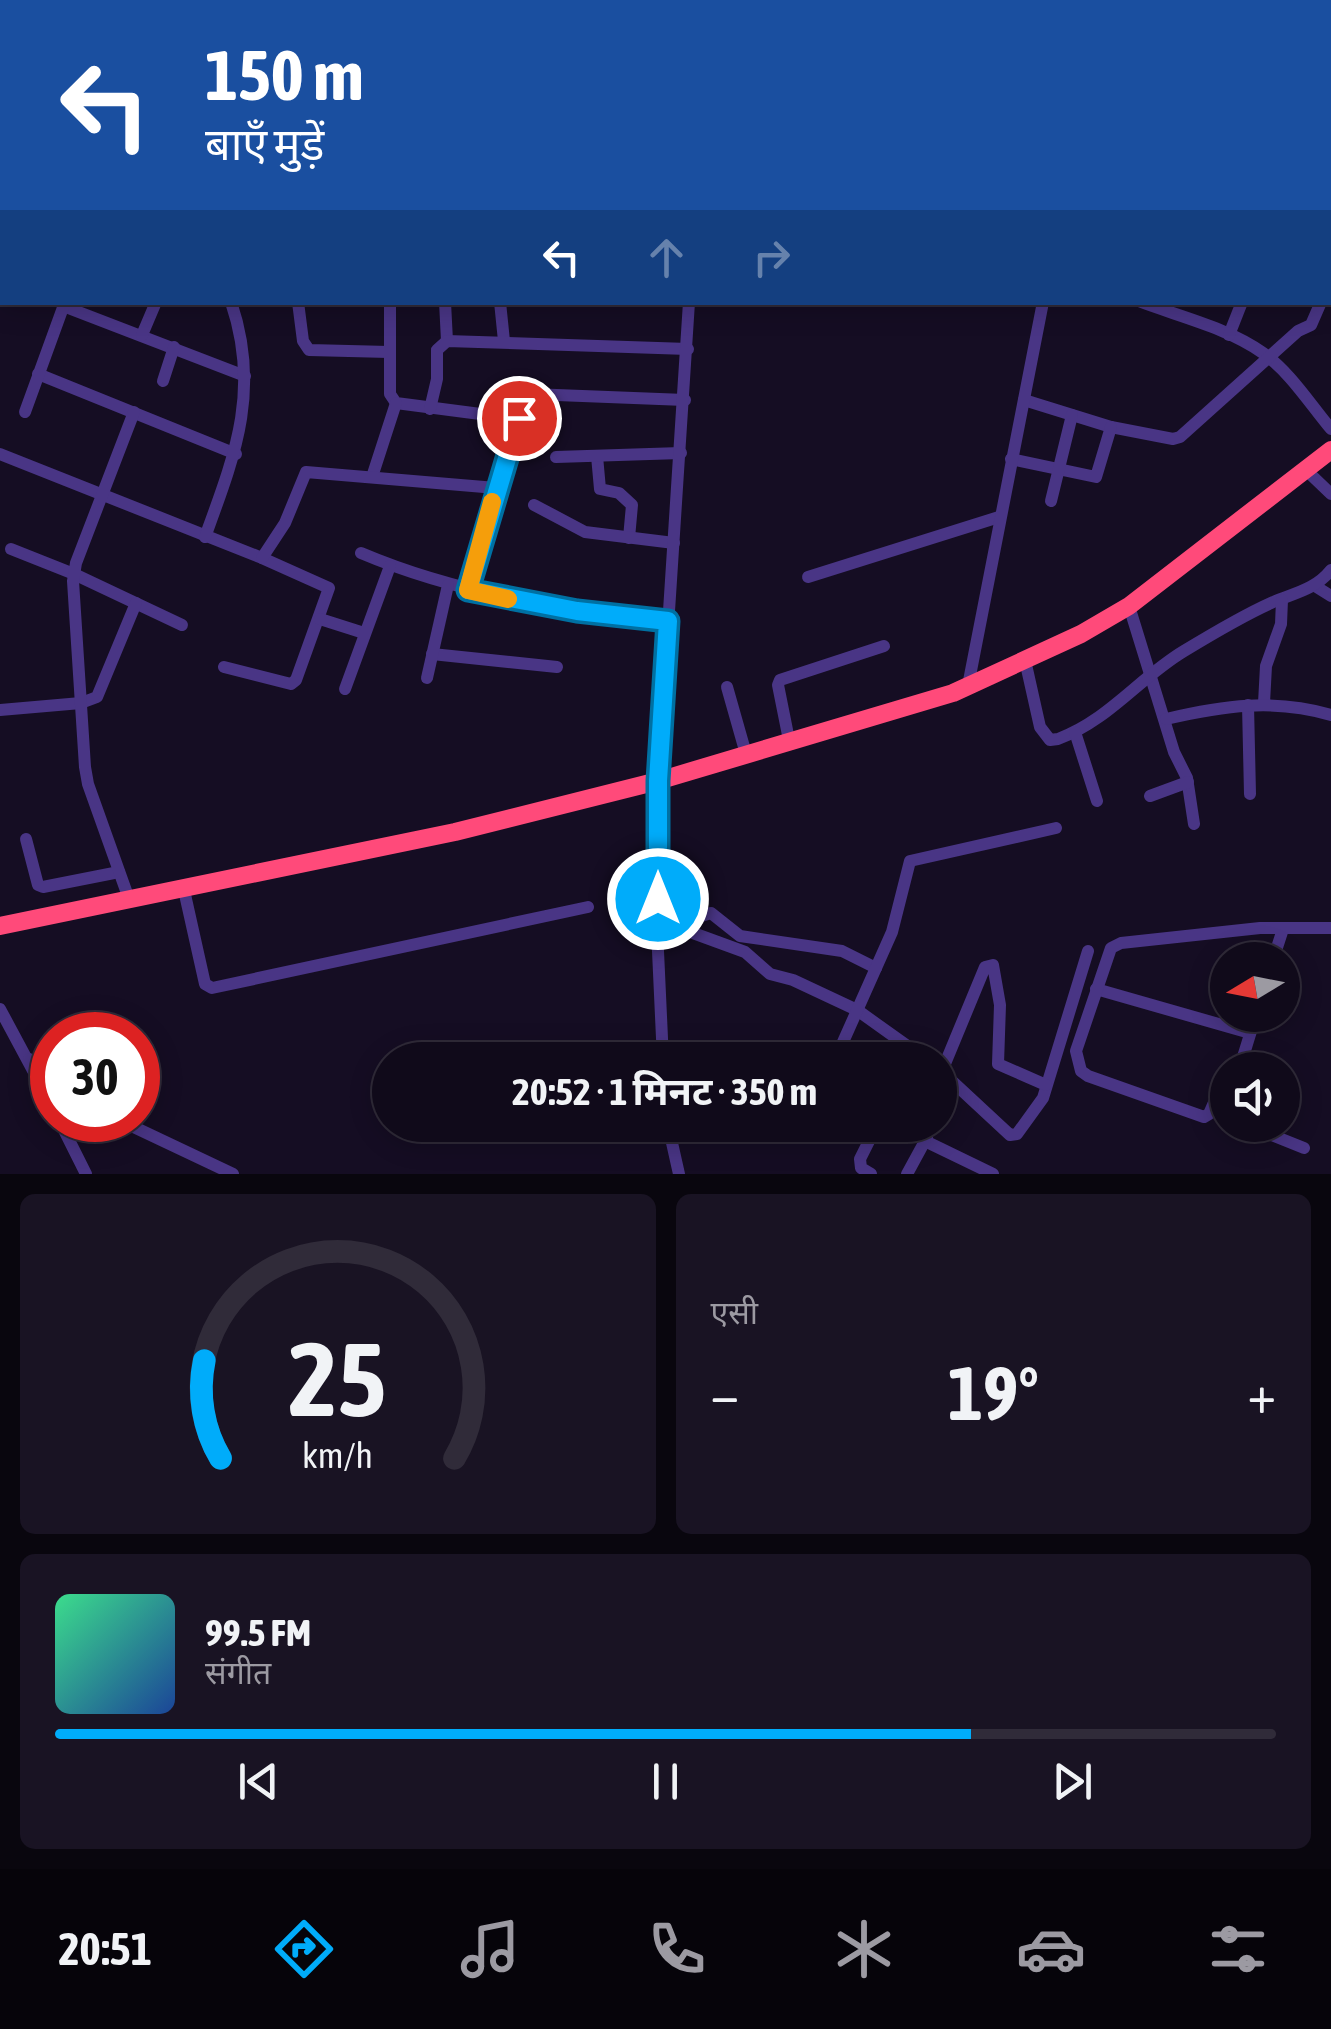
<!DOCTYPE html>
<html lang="hi">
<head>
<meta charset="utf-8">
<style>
	:root { --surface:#100a1a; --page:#191323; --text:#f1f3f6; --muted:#9c9aa2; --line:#302b39; --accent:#00acfa }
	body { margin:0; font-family:"Asap Condensed","Noto Sans Devanagari",sans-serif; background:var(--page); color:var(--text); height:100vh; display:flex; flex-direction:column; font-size:38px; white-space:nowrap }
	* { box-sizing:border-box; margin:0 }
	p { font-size:32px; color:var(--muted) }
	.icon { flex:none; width:55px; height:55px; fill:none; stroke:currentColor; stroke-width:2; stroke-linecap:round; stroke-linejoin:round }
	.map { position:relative; height:1174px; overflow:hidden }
	.details { display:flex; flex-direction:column; gap:20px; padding:20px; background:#09060e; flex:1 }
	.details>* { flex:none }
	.top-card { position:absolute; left:0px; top:0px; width:1332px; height:305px; box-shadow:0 5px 25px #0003,0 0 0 2px var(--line); background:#1a4fa0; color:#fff; overflow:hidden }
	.needle { width:65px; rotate:260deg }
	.controls { position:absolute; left:1210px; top:942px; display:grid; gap:20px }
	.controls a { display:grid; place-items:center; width:90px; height:90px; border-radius:50%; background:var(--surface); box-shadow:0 5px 25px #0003,0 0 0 2px var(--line); font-size:50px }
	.speed { position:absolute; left:30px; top:1012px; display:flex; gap:20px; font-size:50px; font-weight:700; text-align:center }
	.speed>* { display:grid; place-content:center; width:130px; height:130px; border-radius:50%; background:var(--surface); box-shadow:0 5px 25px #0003,0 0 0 2px var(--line); line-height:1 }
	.speed .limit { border:15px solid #d22; background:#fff; color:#111 }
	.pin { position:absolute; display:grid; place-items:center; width:85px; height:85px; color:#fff; margin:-42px; border:5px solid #fff; border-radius:50%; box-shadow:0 2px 10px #0007 }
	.me { position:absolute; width:110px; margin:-55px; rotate:0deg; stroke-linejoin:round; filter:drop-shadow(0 0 8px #0008) }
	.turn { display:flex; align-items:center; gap:35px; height:210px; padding:0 40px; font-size:45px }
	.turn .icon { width:130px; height:130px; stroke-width:2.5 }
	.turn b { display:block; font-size:70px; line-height:85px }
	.lanes { display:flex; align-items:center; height:95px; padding:0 40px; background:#0003; justify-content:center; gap:50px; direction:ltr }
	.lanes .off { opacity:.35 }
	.big { font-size:75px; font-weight:700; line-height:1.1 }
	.details .card { flex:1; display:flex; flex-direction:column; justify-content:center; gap:15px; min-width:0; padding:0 35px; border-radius:15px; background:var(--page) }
	.details .dial { align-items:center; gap:0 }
	.dial svg { height:260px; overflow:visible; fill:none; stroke:var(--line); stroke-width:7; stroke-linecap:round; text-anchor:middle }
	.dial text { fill:var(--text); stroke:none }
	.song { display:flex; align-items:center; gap:30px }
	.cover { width:120px; height:120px; border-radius:15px; background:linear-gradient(135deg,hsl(150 70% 55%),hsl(220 70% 35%)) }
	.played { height:10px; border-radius:5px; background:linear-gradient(90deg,var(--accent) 75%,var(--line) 75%) }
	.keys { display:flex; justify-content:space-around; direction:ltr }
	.heat { display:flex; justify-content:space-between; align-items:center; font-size:55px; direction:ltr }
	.details .tiles { flex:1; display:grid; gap:20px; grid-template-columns:1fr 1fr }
	.card:last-child { grid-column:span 2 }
	.trip { position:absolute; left:372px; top:1042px; width:585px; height:100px; border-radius:50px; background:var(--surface); box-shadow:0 5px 25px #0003,0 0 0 2px var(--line); font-weight:700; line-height:100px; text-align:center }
	.tabs { display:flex; height:160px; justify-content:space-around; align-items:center; background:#06040a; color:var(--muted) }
	.tabs .icon { width:70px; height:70px }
	.tabs .current { color:var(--accent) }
	.tabs b { font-size:45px; color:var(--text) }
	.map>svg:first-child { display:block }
</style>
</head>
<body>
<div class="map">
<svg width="1331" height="1174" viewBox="0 0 1331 1174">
	<rect width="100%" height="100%" fill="#150d23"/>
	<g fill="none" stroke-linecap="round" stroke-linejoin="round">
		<g stroke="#493585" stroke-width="12">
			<polyline points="689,0 689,2"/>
			<polyline points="829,2 829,0"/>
			<polyline points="1106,2 1107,0"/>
			<polyline points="1264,2 1265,0"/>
			<polyline points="1330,55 1331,56"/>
			<polyline points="0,67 2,61"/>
			<polyline points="1330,92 1331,93"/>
			<polyline points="0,187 2,188"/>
			<polyline points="1330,220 1331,220"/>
			<polyline points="0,276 2,270"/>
			<polyline points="298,302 303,341 309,350 389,352"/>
			<polyline points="390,302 390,394 396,403 519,419"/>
			<polyline points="445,302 447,341"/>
			<polyline points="500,302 504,341"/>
			<path d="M 1141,302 C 1181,317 1228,328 1263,353 C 1290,372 1310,404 1331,429"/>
			<polyline points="63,306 245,376"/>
			<polyline points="142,335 156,302"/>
			<polyline points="1229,335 1242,302"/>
			<polyline points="38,374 236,454"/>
			<polyline points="163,381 174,347"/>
			<polyline points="1024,400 1111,427 1173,439 1180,437 1298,331 1311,325 1321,302"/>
			<polyline points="430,409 437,379 437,350 447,341 688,349"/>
			<polyline points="25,412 65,302"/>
			<polyline points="0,454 262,558 329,588 296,680 291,684 224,667"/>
			<polyline points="597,456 600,489 619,493 632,505 629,538"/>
			<polyline points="556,457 681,453"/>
			<polyline points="1011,459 1096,477 1111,427"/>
			<polyline points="1306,470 1331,494"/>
			<polyline points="372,477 396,403"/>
			<polyline points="1051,501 1072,415"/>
			<polyline points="534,505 585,532 674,543"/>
			<path d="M 205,537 C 235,455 261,390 231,302"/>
			<polyline points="11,549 74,574 182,625"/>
			<path d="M 361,553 C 460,595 562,609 669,621"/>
			<polyline points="262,558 285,523 306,472 496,488"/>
			<polyline points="808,577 999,517"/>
			<polyline points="1315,586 1331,596"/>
			<polyline points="468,590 501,473 531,394 685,400"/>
			<polyline points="1129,606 1174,752 1187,778 1194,824"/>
			<polyline points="320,619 364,633"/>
			<polyline points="432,654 557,667"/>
			<path d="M 1025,660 L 1040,727 L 1050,740 L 1058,739 C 1109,720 1139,678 1184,651 C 1212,634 1242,616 1271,603 C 1294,593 1315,590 1331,570"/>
			<polyline points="427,678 448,585"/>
			<polyline points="968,686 1043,302"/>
			<polyline points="727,687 746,754"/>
			<polyline points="345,689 390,566"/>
			<polyline points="1264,703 1266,666 1281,624 1282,600"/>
			<polyline points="1248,705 1250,794"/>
			<polyline points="0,710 81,703 97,697 136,603"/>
			<path d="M 1166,719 C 1222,706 1274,698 1331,715"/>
			<polyline points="1075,732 1097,801"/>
			<polyline points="789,740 778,685 780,680 884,646"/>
			<polyline points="1150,796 1188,782"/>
			<polyline points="26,839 38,885 43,887 119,872"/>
			<polyline points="184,890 205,984 212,988 588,907"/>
			<polyline points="129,899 88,784 85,767 73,581 76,563 134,412"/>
			<polyline points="659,899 676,909 693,933 745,952 770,974 793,980 857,1010 927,1060"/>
			<polyline points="680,915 695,918 711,913 740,936 842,951 876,968"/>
			<polyline points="1273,960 1283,929"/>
			<polyline points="1096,989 1250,1033"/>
			<polyline points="0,1009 52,1106"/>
			<polyline points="29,1059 52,1073"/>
			<polyline points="663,1060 658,951 658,781 689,302"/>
			<polyline points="835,1060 892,932 910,861 1056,828"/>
			<polyline points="940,1070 1010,1135 1017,1134 1043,1098 1088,951"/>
			<polyline points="1239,1070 1256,1015"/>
			<polyline points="942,1071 985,967 993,965 1000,1005 998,1064 1046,1085"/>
			<polyline points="1228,1071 1209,1114 1204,1117 1088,1076 1081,1071 1076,1051 1111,948 1121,943 1260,928 1331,928"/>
			<polyline points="59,1120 86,1174"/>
			<polyline points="119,1120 233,1174"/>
			<polyline points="668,1125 679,1174"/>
			<polyline points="917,1125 927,1130 927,1142 993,1174"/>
			<polyline points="1269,1125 1269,1134 1304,1148"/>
			<polyline points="803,1135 807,1125"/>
			<polyline points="871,1174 861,1168 860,1159 877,1125"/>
			<polyline points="907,1174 925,1141"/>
		</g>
		<polyline stroke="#ff4a7a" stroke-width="18" points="0,926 455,832 658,781 953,693 1081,634 1129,606 1331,450"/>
		<g stroke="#00acfa" stroke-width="4" stroke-dasharray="15 12" stroke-linecap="butt">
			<polyline points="87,2 112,0"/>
			<polyline points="0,11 2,11"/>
		</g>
	</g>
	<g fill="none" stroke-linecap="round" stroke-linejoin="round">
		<defs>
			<polyline id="route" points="519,418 468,590 577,611 668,621 658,781 658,899"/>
		</defs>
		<use href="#route" stroke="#0070a2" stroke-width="25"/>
		<use href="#route" stroke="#00acfa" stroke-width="18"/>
		<polyline stroke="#f59e0b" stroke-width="18" points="492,502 468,590 508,599"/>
	</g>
</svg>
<div class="controls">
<a><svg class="needle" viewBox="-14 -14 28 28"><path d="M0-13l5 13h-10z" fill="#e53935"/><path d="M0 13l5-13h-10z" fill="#9c9aa2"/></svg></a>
<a><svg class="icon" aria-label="sound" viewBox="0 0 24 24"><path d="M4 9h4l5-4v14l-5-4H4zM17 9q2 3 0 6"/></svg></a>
</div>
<div class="speed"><div class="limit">30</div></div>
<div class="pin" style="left:519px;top:418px;background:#d93025"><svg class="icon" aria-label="arrive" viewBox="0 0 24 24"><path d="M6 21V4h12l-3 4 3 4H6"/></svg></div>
<svg class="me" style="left:658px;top:899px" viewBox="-20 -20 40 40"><circle r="17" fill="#00acfa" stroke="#fff" stroke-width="3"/><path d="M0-11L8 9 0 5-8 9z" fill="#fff"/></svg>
<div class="trip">20:52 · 1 मिनट · 350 m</div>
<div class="top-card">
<div class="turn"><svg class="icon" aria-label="left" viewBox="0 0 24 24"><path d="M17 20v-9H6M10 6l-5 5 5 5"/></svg><div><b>150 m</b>बाएँ मुड़ें</div></div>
<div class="lanes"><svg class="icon" aria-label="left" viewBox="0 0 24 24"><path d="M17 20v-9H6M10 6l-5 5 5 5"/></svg><svg class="icon off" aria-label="ahead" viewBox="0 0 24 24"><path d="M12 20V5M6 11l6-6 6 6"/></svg><svg class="icon off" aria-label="right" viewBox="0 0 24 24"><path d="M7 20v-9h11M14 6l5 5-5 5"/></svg></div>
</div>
</div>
<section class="details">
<div class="tiles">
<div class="card dial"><svg viewBox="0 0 100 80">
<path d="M14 69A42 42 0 1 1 86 69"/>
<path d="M14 69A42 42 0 0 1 9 39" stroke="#00acfa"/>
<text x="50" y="56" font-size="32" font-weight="700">25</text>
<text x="50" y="72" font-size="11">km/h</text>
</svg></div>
<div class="card"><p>एसी</p>
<div class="heat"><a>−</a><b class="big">19°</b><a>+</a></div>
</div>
<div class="card">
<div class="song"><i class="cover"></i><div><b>99.5 FM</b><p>संगीत</p></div></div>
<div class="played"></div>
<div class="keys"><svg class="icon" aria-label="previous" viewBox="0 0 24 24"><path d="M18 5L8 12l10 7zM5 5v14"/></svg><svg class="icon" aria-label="pause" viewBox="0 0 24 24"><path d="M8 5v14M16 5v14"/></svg><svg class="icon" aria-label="next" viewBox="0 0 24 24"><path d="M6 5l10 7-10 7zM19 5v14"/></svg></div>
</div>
</div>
</section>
<nav class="tabs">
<b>20:51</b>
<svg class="icon current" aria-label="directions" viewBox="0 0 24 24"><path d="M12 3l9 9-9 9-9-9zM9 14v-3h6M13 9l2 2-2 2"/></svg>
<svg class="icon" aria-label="music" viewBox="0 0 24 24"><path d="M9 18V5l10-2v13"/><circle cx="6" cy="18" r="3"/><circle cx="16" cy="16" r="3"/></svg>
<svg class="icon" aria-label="phone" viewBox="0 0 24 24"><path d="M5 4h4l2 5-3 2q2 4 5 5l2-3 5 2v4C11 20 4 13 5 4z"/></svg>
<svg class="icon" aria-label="climate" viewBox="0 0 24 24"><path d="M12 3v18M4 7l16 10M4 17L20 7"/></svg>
<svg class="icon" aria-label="car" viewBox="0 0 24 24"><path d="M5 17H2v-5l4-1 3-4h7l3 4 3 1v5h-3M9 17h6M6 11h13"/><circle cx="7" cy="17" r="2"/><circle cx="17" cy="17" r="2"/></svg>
<svg class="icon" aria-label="filters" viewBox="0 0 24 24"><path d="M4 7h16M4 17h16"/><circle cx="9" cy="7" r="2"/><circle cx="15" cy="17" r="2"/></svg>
</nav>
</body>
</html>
